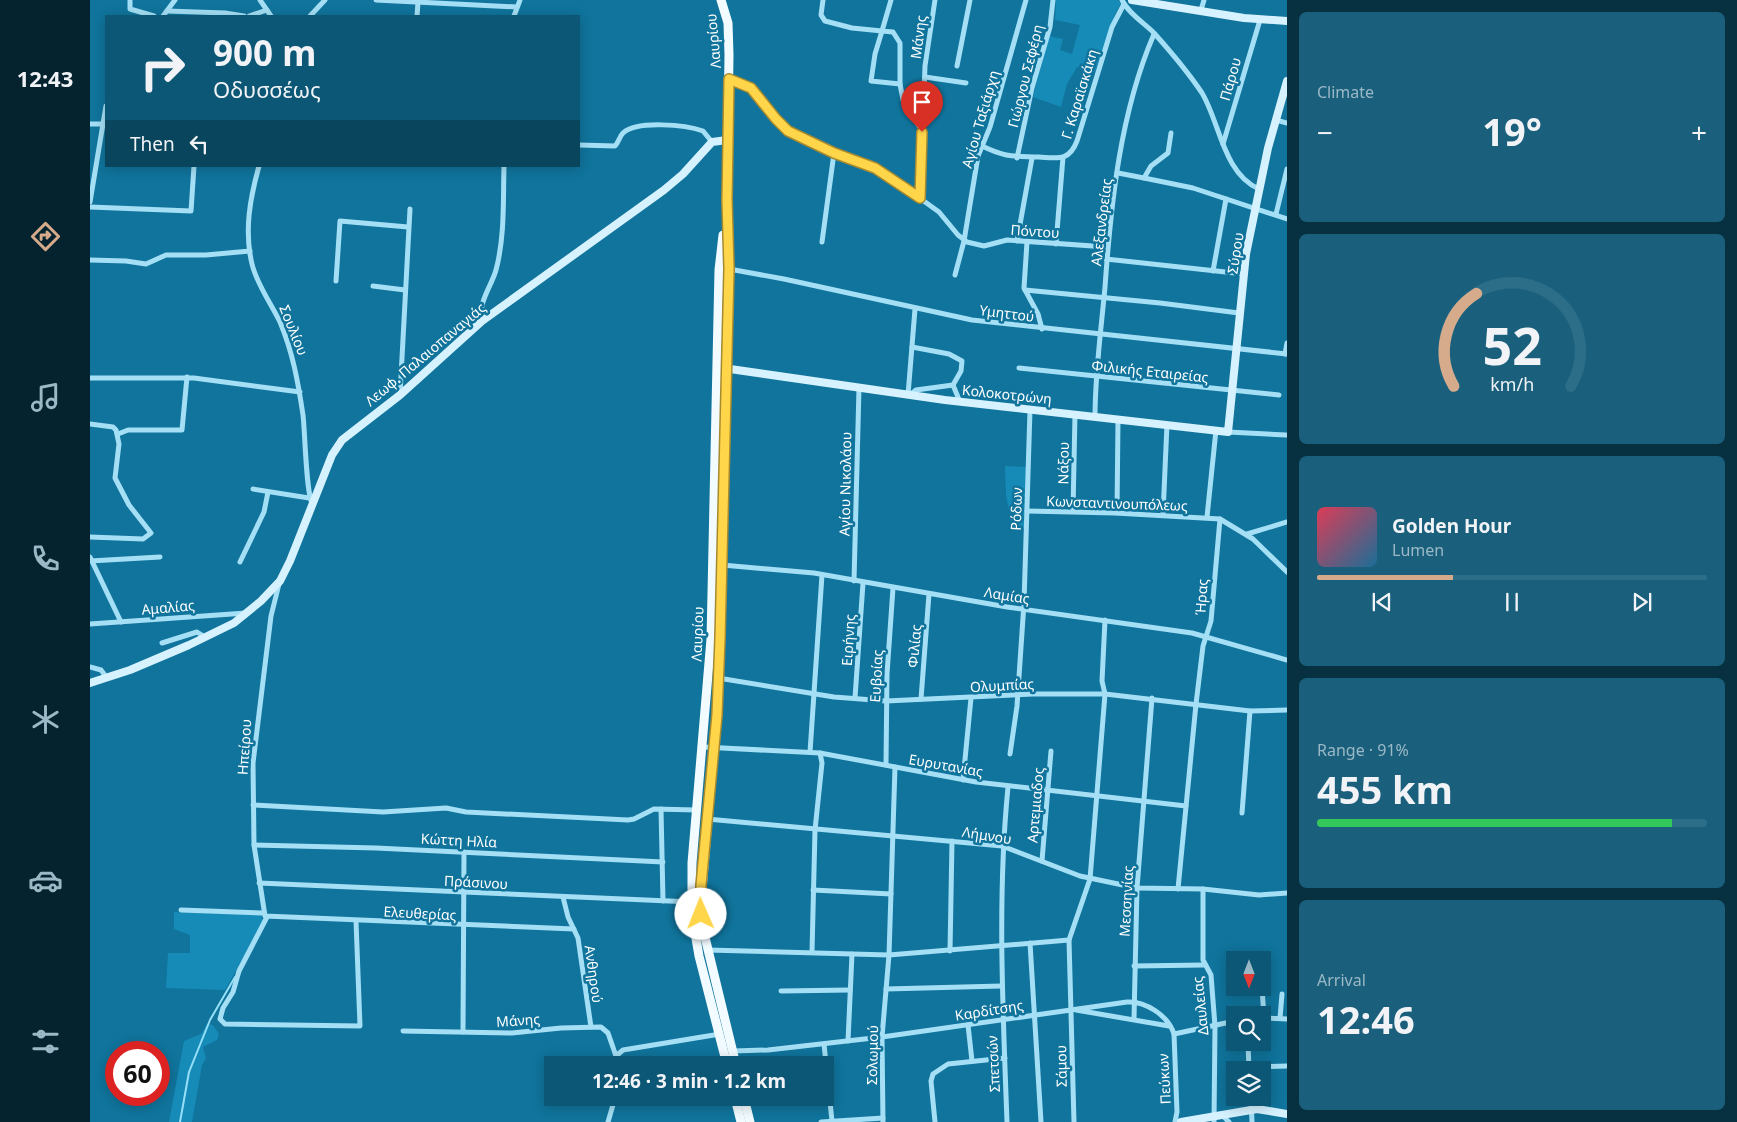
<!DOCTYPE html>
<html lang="en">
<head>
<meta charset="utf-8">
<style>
	:root { --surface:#0c5775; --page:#1a607d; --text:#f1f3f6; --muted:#9ab8c5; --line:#2c6d87; --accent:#d6ab8b }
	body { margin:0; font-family:"Noto Sans",sans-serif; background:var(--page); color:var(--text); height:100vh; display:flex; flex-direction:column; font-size:19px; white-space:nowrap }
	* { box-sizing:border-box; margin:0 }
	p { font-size:16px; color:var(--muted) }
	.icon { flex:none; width:28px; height:28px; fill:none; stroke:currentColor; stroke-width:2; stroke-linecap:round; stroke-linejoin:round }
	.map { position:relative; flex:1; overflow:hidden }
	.drawer { display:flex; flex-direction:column; gap:12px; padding:12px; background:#073040; width:450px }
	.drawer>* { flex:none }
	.banner { position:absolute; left:15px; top:15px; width:475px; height:152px; border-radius:0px; box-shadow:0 2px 12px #0003; background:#0c5775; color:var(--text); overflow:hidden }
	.needle { width:32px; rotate:180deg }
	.fabs { position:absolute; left:1136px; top:951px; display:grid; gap:10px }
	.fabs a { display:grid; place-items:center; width:45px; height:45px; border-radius:0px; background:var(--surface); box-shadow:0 2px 12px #0003; font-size:25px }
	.speed { position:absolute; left:15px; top:1041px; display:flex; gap:10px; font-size:25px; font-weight:700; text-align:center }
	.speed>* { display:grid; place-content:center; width:65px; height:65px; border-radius:50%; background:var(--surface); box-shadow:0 2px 12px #0003; line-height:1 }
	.speed .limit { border:8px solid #d22; background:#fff; color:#111 }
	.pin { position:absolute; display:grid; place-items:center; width:42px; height:42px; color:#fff; margin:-51px -21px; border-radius:50% 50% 50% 0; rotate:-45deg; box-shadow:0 0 5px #0007 }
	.pin .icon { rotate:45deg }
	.me { position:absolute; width:55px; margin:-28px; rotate:359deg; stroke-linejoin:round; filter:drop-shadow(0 0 4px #0008) }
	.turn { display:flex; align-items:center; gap:18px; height:105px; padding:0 25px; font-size:22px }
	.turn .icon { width:65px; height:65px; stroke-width:2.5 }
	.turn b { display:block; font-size:35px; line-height:42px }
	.then { display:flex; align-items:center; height:48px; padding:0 25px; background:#0003; gap:10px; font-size:19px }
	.big { font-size:38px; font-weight:700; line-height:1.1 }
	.drawer .widget { flex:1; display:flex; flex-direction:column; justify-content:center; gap:8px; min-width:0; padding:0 18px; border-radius:8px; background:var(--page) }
	.drawer .dial { align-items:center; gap:0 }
	.dial svg { height:130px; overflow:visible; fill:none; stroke:var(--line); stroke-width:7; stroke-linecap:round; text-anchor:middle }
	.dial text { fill:var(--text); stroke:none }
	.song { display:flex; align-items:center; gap:15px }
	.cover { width:60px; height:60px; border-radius:8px; background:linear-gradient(135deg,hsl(350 70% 55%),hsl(200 70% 35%)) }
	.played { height:5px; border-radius:2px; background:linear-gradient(90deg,var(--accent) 35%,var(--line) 35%) }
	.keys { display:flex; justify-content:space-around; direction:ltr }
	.heat { display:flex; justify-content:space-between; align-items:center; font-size:28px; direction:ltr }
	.charge { height:8px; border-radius:4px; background:linear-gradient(90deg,#34c759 91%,var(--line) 0) }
	.trip { position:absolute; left:454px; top:1056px; width:290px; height:50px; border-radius:0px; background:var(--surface); box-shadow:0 2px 12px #0003; font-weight:700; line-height:50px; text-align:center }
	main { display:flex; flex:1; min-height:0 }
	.menu { display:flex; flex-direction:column; width:90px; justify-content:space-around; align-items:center; background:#05232f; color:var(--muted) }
	.menu .icon { width:35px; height:35px }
	.menu .active { color:var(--accent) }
	.menu b { font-size:22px; color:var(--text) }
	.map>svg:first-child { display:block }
</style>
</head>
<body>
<main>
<nav class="menu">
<b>12:43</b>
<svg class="icon active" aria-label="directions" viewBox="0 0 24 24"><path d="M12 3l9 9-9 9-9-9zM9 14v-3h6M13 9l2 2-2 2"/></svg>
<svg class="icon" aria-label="music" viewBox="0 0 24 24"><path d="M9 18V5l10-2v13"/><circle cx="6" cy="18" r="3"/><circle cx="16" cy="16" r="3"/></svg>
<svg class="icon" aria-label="phone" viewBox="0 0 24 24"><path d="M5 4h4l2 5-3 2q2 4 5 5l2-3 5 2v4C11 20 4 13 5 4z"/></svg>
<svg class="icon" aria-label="climate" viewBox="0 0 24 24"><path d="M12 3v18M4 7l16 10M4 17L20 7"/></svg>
<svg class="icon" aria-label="car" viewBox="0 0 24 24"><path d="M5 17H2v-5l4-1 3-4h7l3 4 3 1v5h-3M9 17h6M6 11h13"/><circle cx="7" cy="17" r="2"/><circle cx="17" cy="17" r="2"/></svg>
<svg class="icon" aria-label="filters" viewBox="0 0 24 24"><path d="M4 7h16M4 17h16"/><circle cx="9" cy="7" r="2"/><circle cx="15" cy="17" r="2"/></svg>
</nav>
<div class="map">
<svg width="1197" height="1122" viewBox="0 0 1197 1122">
	<rect width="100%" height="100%" fill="#10749c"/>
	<g fill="#178bb7">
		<polygon points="966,0 1028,0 1031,3 1025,14 1005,72 987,67 977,84 971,107 943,97 959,36 973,39 970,50 982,54 990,25 965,20"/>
		<polygon points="915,466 936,467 934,529 922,527 916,495"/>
		<polygon points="84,912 171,915 174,922 135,990 76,988 78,953 100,953 100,935 84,929"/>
		<polygon points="117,1024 123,1025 129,1034 127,1040 113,1047 116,1058 112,1065 102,1122 79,1122 94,1041 111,1034"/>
	</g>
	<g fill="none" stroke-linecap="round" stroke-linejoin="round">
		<polyline stroke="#96dff8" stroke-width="2" points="90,1122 99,1072 120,1020 145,977"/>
		<g stroke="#a4dff5" stroke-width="5">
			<polyline points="40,0 40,9 64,16"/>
			<polyline points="170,0 181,16"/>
			<polyline points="286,0 427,7"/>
			<polyline points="733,0 731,15 735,21 762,28 792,31 785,54 781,81 810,84"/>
			<polyline points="801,0 792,31 803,32 810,43 810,84 813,100 832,131"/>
			<path d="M 1032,0 C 1038,13 1054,23 1064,33 C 1081,52 1098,72 1112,93 C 1130,123 1133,173 1169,189"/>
			<polyline points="1111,10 1114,0"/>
			<polyline points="77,11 135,13 154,16"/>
			<polyline points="73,16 85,0"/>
			<polyline points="159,16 177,10"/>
			<polyline points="220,16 235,0"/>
			<polyline points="327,16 328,2"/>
			<polyline points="424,16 430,0"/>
			<polyline points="867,66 880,0"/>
			<polyline points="835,77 876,83"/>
			<polyline points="639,79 661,88 686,119 698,131 744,153 785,168 802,178 849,212 868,235 877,242 894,246 917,240 1017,247"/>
			<polyline points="1186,120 1197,123"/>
			<polyline points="0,124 12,124"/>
			<polyline points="1133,144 1170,20"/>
			<path d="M 489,145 L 525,146 C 529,142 529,137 533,133 C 547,120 596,125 613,131 L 622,142"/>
			<path d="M 892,146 C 917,158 923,156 949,157 C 967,158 979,162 987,141 L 1022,27 L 1034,4"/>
			<polyline points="927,158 942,88 960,27 963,0"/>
			<path d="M 169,166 C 160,198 154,231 162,264 C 167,285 181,303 190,322 C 203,353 208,382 213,415 C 215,430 216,497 223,505"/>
			<polyline points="1028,173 1054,178 1061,166 1078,153 1081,133"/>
			<polyline points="1054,178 1103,188 1197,219"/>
			<polyline points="830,198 835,66 845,0"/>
			<polyline points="0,202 16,106"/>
			<polyline points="0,207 101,211 104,166"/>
			<polyline points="1186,214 1197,169"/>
			<polyline points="927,241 942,158"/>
			<polyline points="732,242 744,153"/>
			<polyline points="937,242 934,288 948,314 952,329"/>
			<polyline points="966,244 973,157"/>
			<polyline points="1016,259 1154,274"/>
			<polyline points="0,260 36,261 56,264 76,255 116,255 160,251"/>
			<polyline points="639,269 694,279 882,320 1197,354"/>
			<polyline points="1123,271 1136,199"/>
			<polyline points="865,275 874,241 888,156 900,127 936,0"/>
			<polyline points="246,281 250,221 318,227"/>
			<polyline points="283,286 315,290"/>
			<polyline points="935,290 1070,303 1149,313"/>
			<path d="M 392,321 C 387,304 402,285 406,270 C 415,236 413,200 414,166"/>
			<polyline points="1195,354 1197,343"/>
			<polyline points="929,368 1189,395"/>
			<polyline points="0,378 104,378 210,392"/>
			<polyline points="863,385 870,402"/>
			<polyline points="310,395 320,209"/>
			<polyline points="818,395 825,309"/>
			<polyline points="820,395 826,390 863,385 871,371 872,361 859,354 822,347"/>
			<path d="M 1005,417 C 1005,373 1011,331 1015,287 C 1021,203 1030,113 1064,34"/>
			<polyline points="0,424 23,427 26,430 29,444 25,478 39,505 61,533 53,539 0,537"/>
			<polyline points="1138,432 1196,435"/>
			<polyline points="28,434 38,430 92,430 97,377"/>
			<polyline points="163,489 219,498"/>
			<polyline points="937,511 1025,513 1130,519 1163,539 1197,572"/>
			<polyline points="983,511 985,414"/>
			<polyline points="1027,513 1028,420"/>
			<polyline points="1073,515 1077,424"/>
			<polyline points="1117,517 1126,430"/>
			<polyline points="1157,534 1197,522"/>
			<polyline points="0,557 31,622"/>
			<polyline points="0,561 70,557"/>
			<polyline points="150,562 174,512 178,492"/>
			<polyline points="632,565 724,573 917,607 1102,633 1197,660"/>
			<polyline points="764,581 769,388"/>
			<polyline points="189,584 181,616 163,763 164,845 175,916 484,929"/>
			<polyline points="0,624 156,613"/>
			<polyline points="72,643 107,632 115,637"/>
			<polyline points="0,667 11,670 17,678"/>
			<polyline points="628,678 744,697 796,701 943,694 1015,694 1160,711 1197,710"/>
			<polyline points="765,698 773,583"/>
			<polyline points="831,699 839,594"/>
			<polyline points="613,747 730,753 886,782 1096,806"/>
			<polyline points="720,752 732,575"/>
			<polyline points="920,754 927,706 934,603 940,410"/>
			<polyline points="796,765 797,674 803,588"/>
			<polyline points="873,780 881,698"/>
			<polyline points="163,805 293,812 356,808 376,812 538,820 544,819 564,809 606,810"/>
			<polyline points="571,809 573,901"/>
			<polyline points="1152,813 1160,711"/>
			<polyline points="617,819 912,846 990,876 1047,888 1113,889 1169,895 1197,893"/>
			<polyline points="164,845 286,848 573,862"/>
			<polyline points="952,861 961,751"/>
			<polyline points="169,883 602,902"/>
			<polyline points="1088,889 1106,704 1113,646 1121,621 1130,519"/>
			<polyline points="1113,889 1113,960 1121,975 1125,1026 1124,1122"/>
			<polyline points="723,890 801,894"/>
			<polyline points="473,897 478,917 488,938 501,1027"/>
			<polyline points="91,910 173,913"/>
			<polyline points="177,917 149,971 143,992 133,1008 130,1019 135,1024 270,1026 266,921"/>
			<polyline points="940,943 951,1122"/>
			<polyline points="618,950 799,955 979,940"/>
			<polyline points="860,951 862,841"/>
			<polyline points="722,952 725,830 732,763 730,753"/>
			<polyline points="1044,966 1114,965"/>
			<polyline points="1172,988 1174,1017"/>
			<polyline points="796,989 911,986"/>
			<polyline points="691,991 760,990"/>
			<polyline points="986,1010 1079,1026"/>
			<polyline points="1172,1018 1197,1019"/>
			<polyline points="1190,1018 1192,994"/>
			<polyline points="1044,1019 1047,888 1062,698"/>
			<polyline points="878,1025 882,1061"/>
			<polyline points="313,1031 422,1033 471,1028 511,1027 518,1033 526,1056"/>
			<polyline points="373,1032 374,852"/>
			<polyline points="1084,1034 1087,1112 1085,1122"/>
			<polyline points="758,1041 762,954"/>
			<polyline points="1158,1042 1159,1070"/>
			<polyline points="734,1044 742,1121"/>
			<path d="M 643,1051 L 678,1050 L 792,1037 L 1037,1002 C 1055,1001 1078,1015 1084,1034 L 1145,1021"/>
			<polyline points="524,1065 526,1056 533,1050 630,1034"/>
			<polyline points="1159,1067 1197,1066"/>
			<polyline points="1161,1098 1162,1122"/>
			<polyline points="1132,1115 1139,1122"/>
			<polyline points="518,1122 525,1098"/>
			<polyline points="731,1122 793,1118"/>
			<polyline points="793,1122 792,1037 799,955 805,767"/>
			<polyline points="845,1122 841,1081 843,1074 858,1064 915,1058"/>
			<path d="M 917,1122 C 913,1010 907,899 918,787"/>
			<polyline points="984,1122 979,940 1000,879 1015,694 1012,681 1015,620"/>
		</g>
		<g stroke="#d5f2fe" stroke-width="8">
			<polyline points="1042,0 1154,18 1197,21"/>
			<polyline points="633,368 855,400 1138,432 1156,254 1178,148 1197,81"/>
			<polyline points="0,683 40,670 99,645 144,623 171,601 190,581 200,561 242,455 252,440 310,395 392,321 574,190 593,174 622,142 637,140"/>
			<polyline points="1091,1122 1167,1109 1197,1114"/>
		</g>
		<g stroke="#f2fbff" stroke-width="9">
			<polyline points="631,0 638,23 639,55 637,200 639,269 630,638 627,715 611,901 613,929 646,1065"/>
			<polyline points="633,235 629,270 621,639 602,863 602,915 609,956 637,1065"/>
			<polyline points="645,1098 651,1122"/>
			<polyline points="654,1098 660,1122"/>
		</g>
	</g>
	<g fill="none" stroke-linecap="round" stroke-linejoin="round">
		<defs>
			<polyline id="route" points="611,914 611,885 627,715 630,638 639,269 637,200 639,79 661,88 686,119 698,131 744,153 785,168 830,198 832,132"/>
		</defs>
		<use href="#route" stroke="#a68a30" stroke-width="12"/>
		<use href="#route" stroke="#ffd54a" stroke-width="9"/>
	</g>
	<g text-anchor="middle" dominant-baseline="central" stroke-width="5" stroke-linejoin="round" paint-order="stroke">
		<g font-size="14" fill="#fff" stroke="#10749c">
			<text transform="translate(828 37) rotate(-82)">Μάνης</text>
			<text transform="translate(623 41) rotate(-95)">Λαυρίου</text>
			<text transform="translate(935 76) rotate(-76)">Γιώργου Σεφέρη</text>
			<text transform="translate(1140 79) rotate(-74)">Πάρου</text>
			<text transform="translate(989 94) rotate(-73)">Γ. Καραϊσκάκη</text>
			<text transform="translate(890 119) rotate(-74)">Αγίου Ταξιάρχη</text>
			<text transform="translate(1011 222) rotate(-83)">Αλεξανδρείας</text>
			<text transform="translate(945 231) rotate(4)">Πόντου</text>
			<text transform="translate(1145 253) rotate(-81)">Σύρου</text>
			<text transform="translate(917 313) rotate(7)">Υμηττού</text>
			<text transform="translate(204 330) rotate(68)">Σουλίου</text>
			<text transform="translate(335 354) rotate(-40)">Λεωφ. Παλαιοπαναγιάς</text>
			<text transform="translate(1060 371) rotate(6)">Φιλικής Εταιρείας</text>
			<text transform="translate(917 394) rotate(6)">Κολοκοτρώνη</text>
			<text transform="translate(973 463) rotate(-89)">Νάξου</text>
			<text transform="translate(755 484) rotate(-89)">Αγίου Νικολάου</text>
			<text transform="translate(1027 503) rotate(2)">Κωνσταντινουπόλεως</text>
			<text transform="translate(926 509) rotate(-88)">Ρόδων</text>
			<text transform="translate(917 595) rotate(9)">Λαμίας</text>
			<text transform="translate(1111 597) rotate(-86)">Ήρας</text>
			<text transform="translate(78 607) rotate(-5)">Αμαλίας</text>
			<text transform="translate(607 634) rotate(-88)">Λαυρίου</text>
			<text transform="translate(758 640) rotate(-86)">Ειρήνης</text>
			<text transform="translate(824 646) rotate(-85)">Φιλίας</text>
			<text transform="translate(786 676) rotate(-87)">Ευβοίας</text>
			<text transform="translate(912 685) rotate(-3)">Ολυμπίας</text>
			<text transform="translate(154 747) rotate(-86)">Ηπείρου</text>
			<text transform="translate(856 765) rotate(10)">Ευρυτανίας</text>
			<text transform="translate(945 805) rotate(-85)">Αρτεμιαδος</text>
			<text transform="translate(897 835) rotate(9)">Λήμνου</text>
			<text transform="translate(369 840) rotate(3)">Κώττη Ηλία</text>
			<text transform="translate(386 882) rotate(3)">Πράσινου</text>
			<text transform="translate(1036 901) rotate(-87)">Μεσσηνίας</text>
			<text transform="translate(330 913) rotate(3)">Ελευθερίας</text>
			<text transform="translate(504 974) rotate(82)">Ανθηρού</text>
			<text transform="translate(1110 1006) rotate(-96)">Δαυλείας</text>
			<text transform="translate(899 1010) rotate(-9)">Καρδίτσης</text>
			<text transform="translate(428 1020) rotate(-4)">Μάνης</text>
			<text transform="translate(782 1055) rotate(-89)">Σολωμού</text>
			<text transform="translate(903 1064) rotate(-93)">Σπετσών</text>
			<text transform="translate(971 1066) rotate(-91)">Σάμου</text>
			<text transform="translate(1074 1079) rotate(-93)">Πεύκων</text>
		</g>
	</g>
</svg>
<div class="fabs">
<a><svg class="needle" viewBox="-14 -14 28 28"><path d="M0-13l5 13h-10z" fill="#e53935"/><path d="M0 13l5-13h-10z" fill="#9ab8c5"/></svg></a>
<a><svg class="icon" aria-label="search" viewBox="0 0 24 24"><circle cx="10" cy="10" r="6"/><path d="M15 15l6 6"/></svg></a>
<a><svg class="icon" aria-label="layers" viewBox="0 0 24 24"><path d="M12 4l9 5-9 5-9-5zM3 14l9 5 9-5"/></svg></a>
</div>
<div class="speed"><div class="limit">60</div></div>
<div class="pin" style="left:832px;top:132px;background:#d93025"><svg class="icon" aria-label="arrive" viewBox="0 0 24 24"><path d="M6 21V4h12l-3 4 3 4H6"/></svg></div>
<svg class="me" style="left:611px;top:914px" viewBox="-20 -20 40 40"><circle r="19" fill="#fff"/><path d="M0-13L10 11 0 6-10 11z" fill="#ffd54a"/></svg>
<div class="trip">12:46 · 3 min · 1.2 km</div>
<div class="banner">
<div class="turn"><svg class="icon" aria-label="right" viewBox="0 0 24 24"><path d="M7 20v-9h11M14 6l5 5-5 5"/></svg><div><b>900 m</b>Οδυσσέως</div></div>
<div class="then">Then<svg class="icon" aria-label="left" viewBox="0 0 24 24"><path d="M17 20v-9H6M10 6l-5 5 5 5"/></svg></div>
</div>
</div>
<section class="drawer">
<div class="widget"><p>Climate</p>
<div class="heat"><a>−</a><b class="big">19°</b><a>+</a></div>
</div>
<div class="widget dial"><svg viewBox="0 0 100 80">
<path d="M14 69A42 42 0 1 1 86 69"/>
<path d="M14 69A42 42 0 0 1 28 12" stroke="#d6ab8b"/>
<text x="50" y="56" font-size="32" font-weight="700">52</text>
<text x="50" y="72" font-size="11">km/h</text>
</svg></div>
<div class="widget">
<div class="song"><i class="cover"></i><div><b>Golden Hour</b><p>Lumen</p></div></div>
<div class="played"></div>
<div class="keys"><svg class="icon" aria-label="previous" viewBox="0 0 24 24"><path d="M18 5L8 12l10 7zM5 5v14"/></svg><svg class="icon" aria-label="pause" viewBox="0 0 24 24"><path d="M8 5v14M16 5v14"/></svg><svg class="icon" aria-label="next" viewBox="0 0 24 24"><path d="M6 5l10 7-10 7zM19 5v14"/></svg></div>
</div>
<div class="widget"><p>Range · 91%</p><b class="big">455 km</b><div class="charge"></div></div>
<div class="widget"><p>Arrival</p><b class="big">12:46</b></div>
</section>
</main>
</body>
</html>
